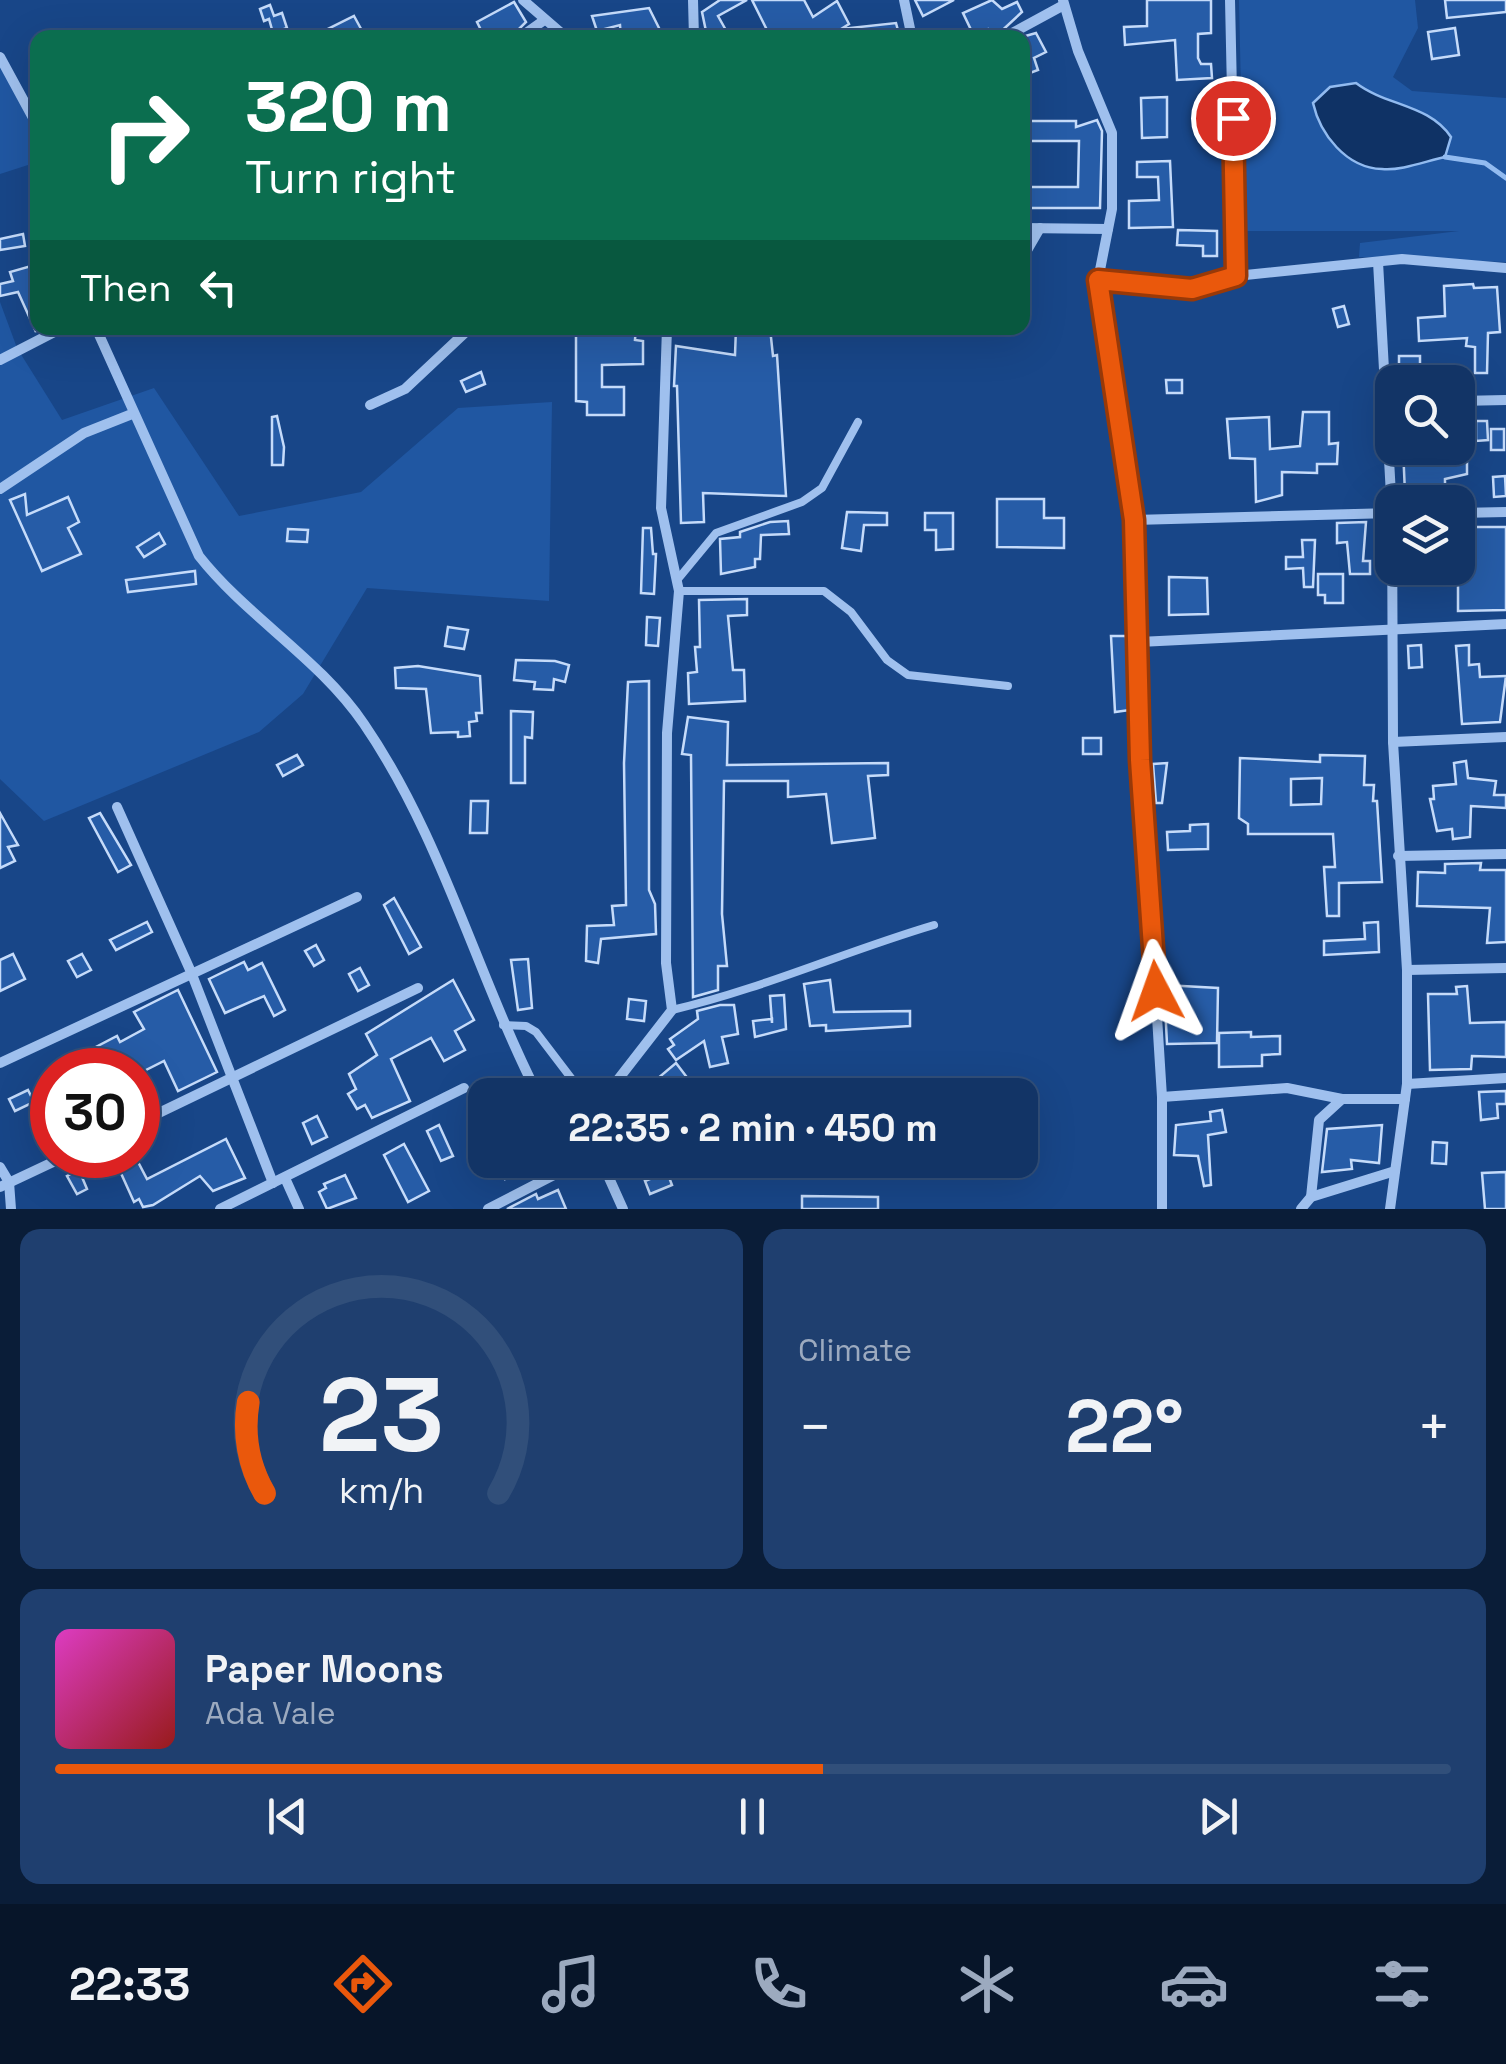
<!DOCTYPE html>
<html lang="en">
<head>
<meta charset="utf-8">
<style>
	:root { --surface:#123466; --page:#1f3f6f; --text:#f1f3f6; --muted:#9caabf; --line:#314f7a; --accent:#ea580c }
	body { margin:0; font-family:"Space Grotesk",sans-serif; background:var(--page); color:var(--text); height:100vh; display:flex; flex-direction:column; font-size:38px; white-space:nowrap }
	* { box-sizing:border-box; margin:0 }
	p { font-size:32px; color:var(--muted) }
	.icon { flex:none; width:55px; height:55px; fill:none; stroke:currentColor; stroke-width:2; stroke-linecap:round; stroke-linejoin:round }
	.map { position:relative; height:1209px; overflow:hidden }
	.sheet { display:flex; flex-direction:column; gap:20px; padding:20px; background:#0a1d38; flex:1 }
	.sheet>* { flex:none }
	.guide { position:absolute; left:30px; top:30px; width:1000px; height:305px; border-radius:20px; box-shadow:0 10px 40px #0002,0 0 0 2px var(--line); background:#0b6e4f; color:#fff; overflow:hidden }
	.buttons { position:absolute; left:1375px; top:365px; display:grid; gap:20px }
	.buttons a { display:grid; place-items:center; width:100px; height:100px; border-radius:20px; background:var(--surface); box-shadow:0 10px 40px #0002,0 0 0 2px var(--line); font-size:50px }
	.speed { position:absolute; left:30px; top:1048px; display:flex; gap:20px; font-size:50px; font-weight:700; text-align:center }
	.speed>* { display:grid; place-content:center; width:130px; height:130px; border-radius:50%; background:var(--surface); box-shadow:0 10px 40px #0002,0 0 0 2px var(--line); line-height:1 }
	.speed .limit { border:15px solid #d22; background:#fff; color:#111 }
	.pin { position:absolute; display:grid; place-items:center; width:85px; height:85px; color:#fff; margin:-42px; border:5px solid #fff; border-radius:50%; box-shadow:0 2px 10px #0007 }
	.me { position:absolute; width:110px; margin:-55px; rotate:356deg; stroke-linejoin:round; filter:drop-shadow(0 0 8px #0008) }
	.turn { display:flex; align-items:center; gap:35px; height:210px; padding:0 50px; font-size:45px }
	.turn .icon { width:130px; height:130px; stroke-width:2.5 }
	.turn b { display:block; font-size:70px; line-height:85px }
	.then { display:flex; align-items:center; height:95px; padding:0 50px; background:#0003; gap:20px; font-size:38px }
	.big { font-size:75px; font-weight:700; line-height:1.1 }
	.sheet .widget { flex:1; display:flex; flex-direction:column; justify-content:center; gap:15px; min-width:0; padding:0 35px; border-radius:20px; background:var(--page) }
	.sheet .dial { align-items:center; gap:0 }
	.dial svg { height:260px; overflow:visible; fill:none; stroke:var(--line); stroke-width:7; stroke-linecap:round; text-anchor:middle }
	.dial text { fill:var(--text); stroke:none }
	.song { display:flex; align-items:center; gap:30px }
	.cover { width:120px; height:120px; border-radius:15px; background:linear-gradient(135deg,hsl(310 70% 55%),hsl(0 70% 35%)) }
	.played { height:10px; border-radius:5px; background:linear-gradient(90deg,var(--accent) 55%,var(--line) 55%) }
	.keys { display:flex; justify-content:space-around; direction:ltr }
	.heat { display:flex; justify-content:space-between; align-items:center; font-size:55px; direction:ltr }
	.sheet .tiles { flex:1; display:grid; gap:20px; grid-template-columns:1fr 1fr }
	.widget:last-child { grid-column:span 2 }
	.trip { position:absolute; left:468px; top:1078px; width:570px; height:100px; border-radius:20px; background:var(--surface); box-shadow:0 10px 40px #0002,0 0 0 2px var(--line); font-weight:700; line-height:100px; text-align:center }
	.menu { display:flex; height:160px; justify-content:space-around; align-items:center; background:#071529; color:var(--muted) }
	.menu .icon { width:70px; height:70px }
	.menu .active { color:var(--accent) }
	.menu b { font-size:45px; color:var(--text) }
	.map>svg:first-child { display:block }
</style>
</head>
<body>
<div class="map">
<svg width="1506" height="1209" viewBox="0 0 1506 1209">
	<rect width="100%" height="100%" fill="#184688"/>
	<g fill="#2057a2">
		<polygon points="1239,0 1415,0 1418,28 1393,77 1412,91 1506,98 1506,262 1359,257 1360,243 1459,231 1244,231"/>
		<polygon points="0,58 33,125 28,165 0,174"/>
		<polygon points="0,302 17,348 62,420 154,388 239,516 361,492 458,408 552,402 549,601 367,588 303,694 259,732 44,821 0,779"/>
	</g>
	<path fill="#0f3265" stroke="#92bbf0" stroke-width="2.5" d="M 1356,83 C 1386,106 1429,104 1451,137 L 1445,157 C 1426,161 1401,171 1382,169 C 1346,168 1320,134 1313,103 L 1330,87 Z"/>
	<g fill="none" stroke-linecap="round" stroke-linejoin="round">
		<polyline stroke="#92bbf0" stroke-width="5" points="1445,157 1485,163 1506,178"/>
	</g>
	<g fill="#265ca7" stroke="#c5dbfa" stroke-width="2.5" fill-rule="evenodd">
		<polygon points="720,0 747,0 718,16 727,32 707,36 702,12"/>
		<polygon points="752,0 804,0 813,17 837,1 849,24 841,29 896,23 900,38 838,38 838,31 826,38 771,38"/>
		<polygon points="915,0 954,0 923,16"/>
		<polygon points="992,0 1002,9 1017,2 1022,12 994,38 988,29 974,36 963,13"/>
		<polygon points="1147,0 1211,0 1211,33 1198,34 1198,58 1201,64 1211,64 1212,78 1177,80 1175,40 1125,45 1124,27 1147,26"/>
		<polygon points="1445,0 1506,0 1506,12 1447,18"/>
		<polygon points="514,2 526,22 510,38 485,38 477,22"/>
		<polygon points="270,5 274,16 282,13 287,28 273,33 269,19 264,21 260,9"/>
		<polygon points="649,8 664,38 621,38 620,25 597,31 592,16"/>
		<polygon points="354,16 366,38 331,38 328,29"/>
		<polygon points="1455,28 1459,55 1432,59 1428,32"/>
		<polygon points="1036,33 1046,52 1034,58 1038,70 1022,76 1022,37"/>
		<polygon points="1167,97 1167,137 1142,138 1141,98"/>
		<polygon points="1097,120 1102,131 1100,208 1022,208 1022,187 1078,187 1079,141 1022,141 1022,121 1076,121 1076,127"/>
		<polygon points="1170,161 1173,227 1129,228 1129,201 1159,200 1158,177 1137,177 1137,162"/>
		<polygon points="1178,230 1217,231 1217,256 1203,256 1203,246 1177,245"/>
		<polygon points="23,234 25,246 0,250 0,239"/>
		<polygon points="31,266 33,276 38,274 36,332 18,292 0,296 0,284 13,281 10,272"/>
		<polygon points="1473,284 1474,288 1497,287 1500,332 1488,333 1487,373 1475,373 1475,347 1466,346 1467,338 1419,341 1418,318 1445,316 1444,286"/>
		<polygon points="1344,306 1349,324 1338,327 1333,309"/>
		<polygon points="576,328 636,328 635,340 643,341 643,364 602,365 602,387 624,387 624,415 587,415 587,402 576,401"/>
		<polygon points="736,328 770,328 773,356 777,355 786,496 703,493 704,522 681,523 677,386 674,386 676,346 735,355"/>
		<rect x="1399" y="356" width="21" height="14"/>
		<polygon points="481,372 485,384 466,392 461,381"/>
		<polygon points="1166,380 1182,380 1182,393 1167,393"/>
		<polygon points="1303,412 1329,412 1329,444 1338,443 1337,464 1317,464 1317,473 1282,472 1282,495 1256,502 1255,459 1230,458 1227,419 1269,417 1270,449 1300,446"/>
		<polygon points="277,416 284,447 283,465 272,465 272,417"/>
		<polygon points="1476,421 1487,421 1488,440 1476,441"/>
		<rect x="1491" y="429" width="13" height="21"/>
		<polygon points="1403,448 1467,448 1467,474 1445,479 1445,498 1405,493"/>
		<polygon points="1505,476 1506,496 1494,497 1493,477"/>
		<polygon points="25,494 27,515 68,497 79,522 68,528 81,554 42,571 10,500"/>
		<polygon points="997,499 1044,499 1044,518 1064,518 1064,548 997,547"/>
		<polygon points="847,512 887,513 887,525 864,525 861,551 842,548"/>
		<polygon points="925,513 953,513 953,549 936,550 936,530 925,530"/>
		<polygon points="788,521 789,534 761,535 760,559 755,559 755,567 721,574 720,539 740,537 740,532 770,522"/>
		<polygon points="1471,521 1471,527 1506,527 1506,610 1458,611 1458,522"/>
		<polygon points="1366,522 1363,561 1370,561 1370,574 1350,574 1347,542 1337,543 1337,523"/>
		<polygon points="643,528 651,528 653,554 656,554 654,594 641,593"/>
		<polygon points="288,529 308,530 307,542 287,541"/>
		<polygon points="159,533 165,544 144,557 137,547"/>
		<polygon points="1302,540 1315,540 1313,587 1304,587 1303,568 1286,569 1286,557 1303,557"/>
		<polygon points="195,571 196,584 128,592 126,580"/>
		<polygon points="1318,574 1343,574 1343,603 1325,603 1325,595 1318,595"/>
		<polygon points="1169,577 1207,578 1208,614 1169,615"/>
		<polygon points="747,599 747,615 728,616 733,670 744,670 745,701 689,704 688,673 697,672 695,647 700,647 699,600"/>
		<polygon points="647,617 660,618 658,646 646,645"/>
		<polygon points="448,627 468,630 464,649 445,646"/>
		<polygon points="1111,636 1126,636 1130,710 1115,712"/>
		<polygon points="1421,645 1422,667 1409,668 1408,646"/>
		<polygon points="1469,645 1469,665 1479,664 1480,677 1506,676 1500,722 1462,724 1456,646"/>
		<polygon points="516,660 555,661 569,665 565,682 554,679 553,690 534,689 535,682 514,680"/>
		<polygon points="418,666 480,676 482,713 476,713 477,721 469,722 470,736 458,737 458,732 431,733 426,689 396,688 395,668"/>
		<polygon points="649,681 649,890 655,904 656,934 601,939 598,963 586,961 587,926 614,925 612,906 626,905 624,763 628,682"/>
		<polygon points="511,711 533,712 532,738 525,737 525,783 511,783"/>
		<polygon points="688,717 728,722 727,765 888,763 888,775 868,776 875,838 832,843 826,794 788,797 788,781 724,781 722,914 727,966 718,966 718,990 693,997 691,755 682,754"/>
		<rect x="1083" y="738" width="18" height="16"/>
		<polygon points="297,755 303,765 283,776 277,765"/>
		<path d="M 1320,755 L 1365,756 L 1364,785 L 1374,785 L 1373,801 L 1377,801 L 1382,882 L 1339,883 L 1339,916 L 1327,916 L 1324,867 L 1335,867 L 1333,834 L 1248,834 L 1248,824 L 1239,818 L 1240,758 L 1320,762 ZM 1322,778 L 1321,804 L 1291,805 L 1291,779 Z"/>
		<polygon points="1466,761 1468,778 1496,781 1494,795 1506,795 1506,808 1471,806 1470,837 1453,839 1452,829 1437,831 1430,799 1434,799 1433,786 1456,784 1454,763"/>
		<polygon points="1167,763 1162,803 1156,803 1153,764"/>
		<polygon points="471,801 488,801 487,833 470,833"/>
		<polygon points="0,813 18,845 8,847 15,861 0,868"/>
		<polygon points="100,813 131,865 118,872 89,818"/>
		<polygon points="1208,824 1208,849 1168,850 1167,832 1190,831 1190,825"/>
		<polygon points="1481,863 1480,870 1506,870 1506,942 1487,943 1490,908 1417,906 1418,872 1445,873 1445,864"/>
		<polygon points="394,898 421,947 409,954 384,905"/>
		<polygon points="147,922 152,932 116,950 110,940"/>
		<polygon points="1378,922 1379,952 1324,955 1324,941 1365,939 1364,923"/>
		<polygon points="316,945 324,960 314,966 305,951"/>
		<polygon points="13,954 25,979 0,991 0,960"/>
		<polygon points="82,954 91,970 77,977 68,961"/>
		<polygon points="528,959 532,1008 518,1010 511,960"/>
		<polygon points="244,962 248,970 262,963 285,1010 274,1016 264,996 225,1013 209,979"/>
		<polygon points="360,968 369,985 358,991 349,974"/>
		<polygon points="453,980 474,1020 455,1031 465,1050 444,1061 431,1038 391,1059 410,1101 372,1118 365,1105 357,1109 348,1094 356,1089 349,1074 377,1055 366,1034"/>
		<polygon points="830,980 834,1012 910,1011 910,1026 826,1031 826,1025 810,1026 804,984"/>
		<polygon points="1164,985 1218,988 1217,1043 1167,1044"/>
		<polygon points="1467,986 1470,1023 1506,1022 1506,1057 1472,1056 1471,1069 1430,1070 1428,994 1457,994 1456,987"/>
		<polygon points="178,990 217,1072 178,1091 164,1061 138,1074 138,1070 73,1070 69,1061 117,1036 120,1042 144,1029 134,1012"/>
		<polygon points="784,995 786,1029 755,1037 753,1021 772,1019 772,1023 770,996"/>
		<polygon points="629,999 646,1001 644,1021 627,1019"/>
		<polygon points="720,1005 734,1005 738,1034 722,1037 728,1063 710,1067 704,1041 676,1060 668,1049 674,1045 670,1039 698,1019 697,1011"/>
		<polygon points="1251,1032 1251,1037 1280,1036 1280,1054 1262,1055 1262,1066 1219,1067 1219,1033"/>
		<polygon points="676,1063 692,1084 677,1095 638,1095"/>
		<polygon points="28,1090 34,1102 15,1111 9,1099"/>
		<polygon points="1506,1091 1506,1104 1497,1104 1498,1118 1481,1120 1479,1092"/>
		<polygon points="1222,1110 1226,1132 1208,1135 1211,1185 1204,1186 1198,1156 1174,1155 1176,1125 1211,1121 1210,1112"/>
		<polygon points="317,1116 327,1137 312,1144 303,1123"/>
		<polygon points="439,1125 453,1156 441,1161 427,1131"/>
		<polygon points="1382,1125 1379,1163 1351,1160 1352,1169 1322,1172 1327,1129"/>
		<polygon points="226,1139 245,1178 213,1191 200,1176 153,1205 143,1207 139,1199 134,1202 120,1171 138,1162 147,1179"/>
		<polygon points="1433,1142 1447,1143 1446,1164 1432,1163"/>
		<polygon points="404,1144 429,1191 408,1202 384,1155"/>
		<polygon points="495,1160 546,1160 505,1179"/>
		<polygon points="79,1170 87,1189 77,1194 67,1176"/>
		<polygon points="667,1172 672,1185 650,1194 645,1181"/>
		<polygon points="1506,1172 1506,1209 1485,1209 1482,1173"/>
		<polygon points="345,1175 356,1198 327,1209 319,1192 326,1188 324,1184"/>
		<polygon points="558,1190 566,1209 507,1209 536,1194 538,1199"/>
		<polygon points="802,1196 878,1197 878,1209 802,1209"/>
	</g>
	<g fill="none" stroke-linecap="round" stroke-linejoin="round">
		<g stroke="#9fc0ee" stroke-width="8">
			<polyline points="678,579 716,533 802,502 822,488 858,422"/>
			<polyline points="679,591 824,591 851,612 887,660 908,675 1008,686"/>
			<path d="M 672,1010 C 762,989 846,951 934,925"/>
			<polyline points="503,1025 526,1026 536,1032 584,1095"/>
		</g>
		<g stroke="#9fc0ee" stroke-width="10">
			<polyline points="523,0 567,38"/>
			<polyline points="693,0 694,38"/>
			<polyline points="904,0 912,38"/>
			<polyline points="1063,0 1078,51 1112,133 1112,209 1098,280 1134,520 1141,760 1162,1097 1162,1209"/>
			<polyline points="1230,0 1236,276 1402,259 1506,268"/>
			<polyline points="519,38 543,21"/>
			<polyline points="1003,38 1062,6"/>
			<polyline points="0,57 38,127"/>
			<polyline points="1022,228 1108,229"/>
			<polyline points="1022,259 1040,228"/>
			<polyline points="1378,262 1392,513 1393,742 1407,970 1407,1084 1390,1209"/>
			<polyline points="1098,280 1192,289 1236,276"/>
			<path d="M 96,328 L 199,556 C 247,617 320,659 364,724 C 442,838 476,973 538,1095"/>
			<polyline points="0,360 62,328"/>
			<polyline points="1458,401 1506,400"/>
			<polyline points="370,405 405,389 470,328"/>
			<polyline points="0,489 84,433 132,414"/>
			<polyline points="1458,513 1506,512"/>
			<polyline points="1134,520 1392,513"/>
			<polyline points="1139,642 1506,624"/>
			<polyline points="1393,742 1506,737"/>
			<polyline points="117,807 191,972 273,1183"/>
			<polyline points="1398,856 1506,854"/>
			<polyline points="1407,970 1506,968"/>
			<polyline points="0,1063 357,897"/>
			<polyline points="1407,1084 1506,1078"/>
			<polyline points="606,1095 672,1010 666,963 667,733 679,591 661,508 667,328"/>
			<polyline points="1162,1097 1287,1088 1342,1099 1405,1099"/>
			<polyline points="138,1123 418,988"/>
			<polyline points="601,1160 623,1209"/>
			<polyline points="0,1167 9,1182 11,1209"/>
			<polyline points="285,1178 299,1209"/>
			<polyline points="0,1187 68,1155"/>
			<polyline points="1311,1197 1319,1120 1342,1099"/>
			<polyline points="220,1209 464,1088"/>
			<polyline points="488,1209 583,1160"/>
			<polyline points="1301,1209 1311,1197 1395,1171"/>
		</g>
	</g>
	<g fill="none" stroke-linecap="round" stroke-linejoin="round">
		<defs>
			<polyline id="route" points="1156,991 1140,760 1134,520 1098,280 1192,289 1236,276 1233,118"/>
		</defs>
		<use href="#route" stroke="#983908" stroke-width="25"/>
		<use href="#route" stroke="#ea580c" stroke-width="18"/>
	</g>
</svg>
<div class="buttons">
<a><svg class="icon" aria-label="search" viewBox="0 0 24 24"><circle cx="10" cy="10" r="6"/><path d="M15 15l6 6"/></svg></a>
<a><svg class="icon" aria-label="layers" viewBox="0 0 24 24"><path d="M12 4l9 5-9 5-9-5zM3 14l9 5 9-5"/></svg></a>
</div>
<div class="speed"><div class="limit">30</div></div>
<div class="pin" style="left:1233px;top:118px;background:#d93025"><svg class="icon" aria-label="arrive" viewBox="0 0 24 24"><path d="M6 21V4h12l-3 4 3 4H6"/></svg></div>
<svg class="me" style="left:1156px;top:991px" viewBox="-20 -20 40 40"><path d="M0-17L14 15 0 8-14 15z" fill="#ea580c" stroke="#fff" stroke-width="4"/></svg>
<div class="trip">22:35 · 2 min · 450 m</div>
<div class="guide">
<div class="turn"><svg class="icon" aria-label="right" viewBox="0 0 24 24"><path d="M7 20v-9h11M14 6l5 5-5 5"/></svg><div><b>320 m</b>Turn right</div></div>
<div class="then">Then<svg class="icon" aria-label="left" viewBox="0 0 24 24"><path d="M17 20v-9H6M10 6l-5 5 5 5"/></svg></div>
</div>
</div>
<section class="sheet">
<div class="tiles">
<div class="widget dial"><svg viewBox="0 0 100 80">
<path d="M14 69A42 42 0 1 1 86 69"/>
<path d="M14 69A42 42 0 0 1 9 41" stroke="#ea580c"/>
<text x="50" y="56" font-size="32" font-weight="700">23</text>
<text x="50" y="72" font-size="11">km/h</text>
</svg></div>
<div class="widget"><p>Climate</p>
<div class="heat"><a>−</a><b class="big">22°</b><a>+</a></div>
</div>
<div class="widget">
<div class="song"><i class="cover"></i><div><b>Paper Moons</b><p>Ada Vale</p></div></div>
<div class="played"></div>
<div class="keys"><svg class="icon" aria-label="previous" viewBox="0 0 24 24"><path d="M18 5L8 12l10 7zM5 5v14"/></svg><svg class="icon" aria-label="pause" viewBox="0 0 24 24"><path d="M8 5v14M16 5v14"/></svg><svg class="icon" aria-label="next" viewBox="0 0 24 24"><path d="M6 5l10 7-10 7zM19 5v14"/></svg></div>
</div>
</div>
</section>
<nav class="menu">
<b>22:33</b>
<svg class="icon active" aria-label="directions" viewBox="0 0 24 24"><path d="M12 3l9 9-9 9-9-9zM9 14v-3h6M13 9l2 2-2 2"/></svg>
<svg class="icon" aria-label="music" viewBox="0 0 24 24"><path d="M9 18V5l10-2v13"/><circle cx="6" cy="18" r="3"/><circle cx="16" cy="16" r="3"/></svg>
<svg class="icon" aria-label="phone" viewBox="0 0 24 24"><path d="M5 4h4l2 5-3 2q2 4 5 5l2-3 5 2v4C11 20 4 13 5 4z"/></svg>
<svg class="icon" aria-label="climate" viewBox="0 0 24 24"><path d="M12 3v18M4 7l16 10M4 17L20 7"/></svg>
<svg class="icon" aria-label="car" viewBox="0 0 24 24"><path d="M5 17H2v-5l4-1 3-4h7l3 4 3 1v5h-3M9 17h6M6 11h13"/><circle cx="7" cy="17" r="2"/><circle cx="17" cy="17" r="2"/></svg>
<svg class="icon" aria-label="filters" viewBox="0 0 24 24"><path d="M4 7h16M4 17h16"/><circle cx="9" cy="7" r="2"/><circle cx="15" cy="17" r="2"/></svg>
</nav>
</body>
</html>
